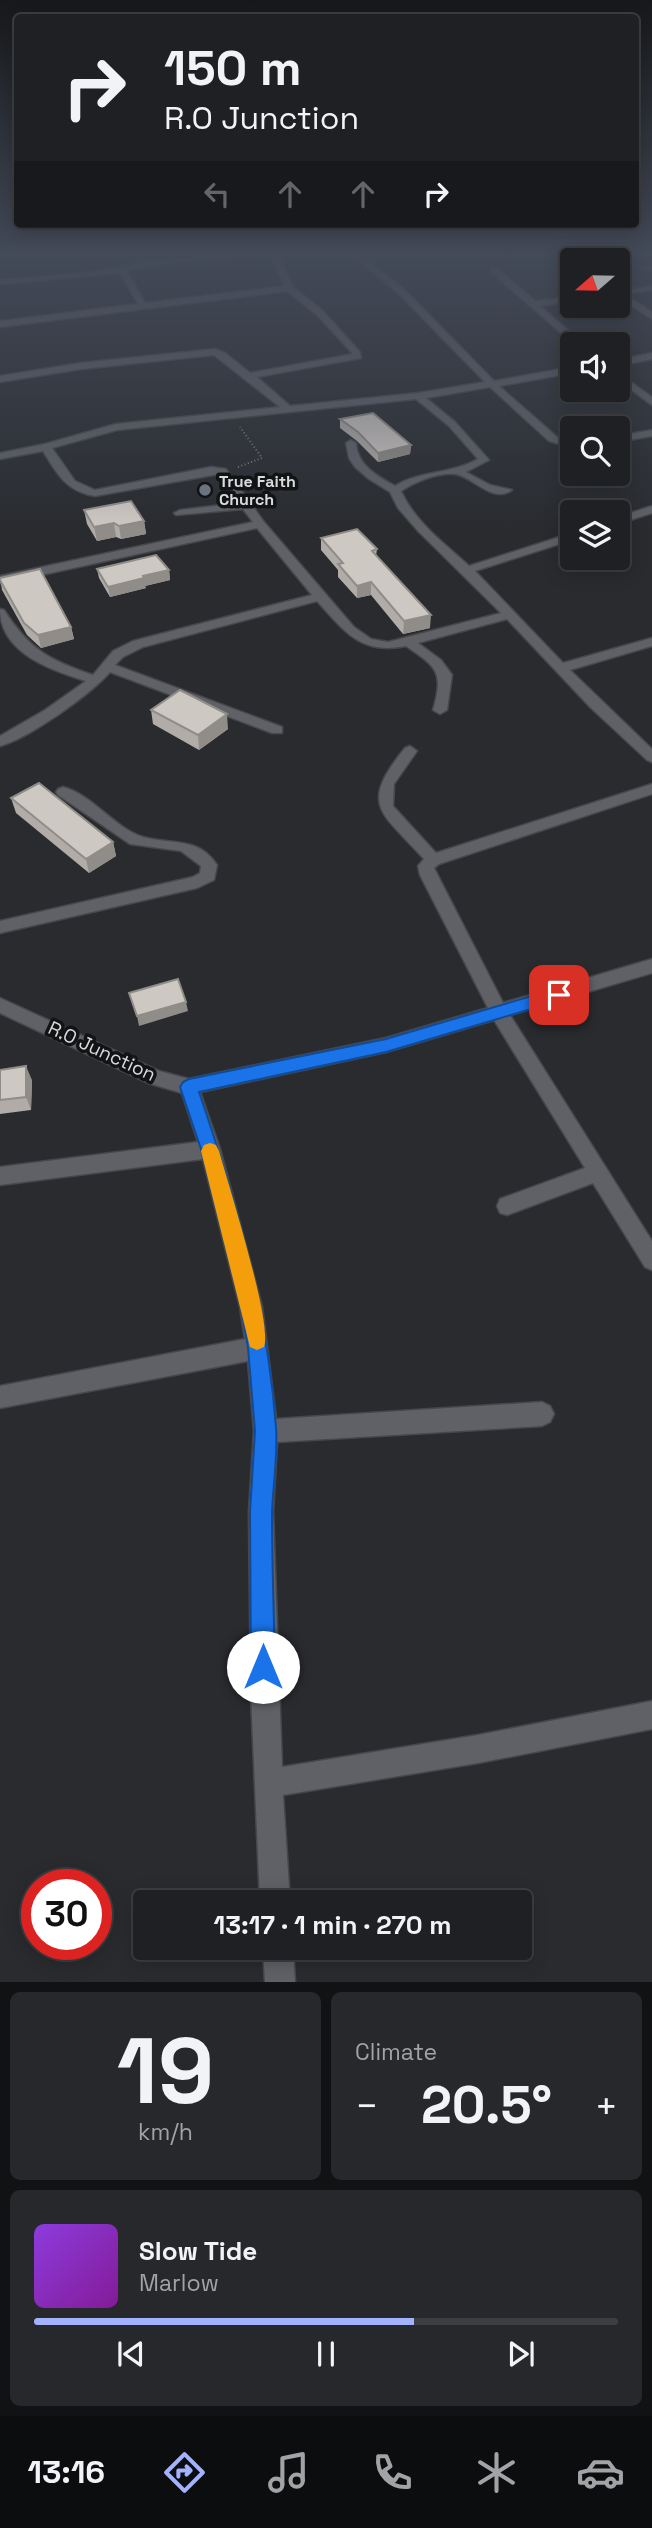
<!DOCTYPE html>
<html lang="en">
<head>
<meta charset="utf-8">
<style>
	:root { --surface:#1f2023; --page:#27282b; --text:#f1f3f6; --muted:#a1a3a6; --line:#3c3e41; --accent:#a3b2fd }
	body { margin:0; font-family:"Space Grotesk",sans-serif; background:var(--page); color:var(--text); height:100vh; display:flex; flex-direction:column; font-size:26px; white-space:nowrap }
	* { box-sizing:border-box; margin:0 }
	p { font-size:23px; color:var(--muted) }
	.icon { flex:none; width:38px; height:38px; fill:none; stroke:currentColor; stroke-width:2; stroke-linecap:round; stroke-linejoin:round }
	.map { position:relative; height:1982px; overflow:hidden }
	.panel { display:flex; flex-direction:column; gap:10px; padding:10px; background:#111213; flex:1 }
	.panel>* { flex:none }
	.banner { position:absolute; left:14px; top:14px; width:625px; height:214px; border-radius:7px; box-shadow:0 4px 18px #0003,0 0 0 2px var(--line); background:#1f2023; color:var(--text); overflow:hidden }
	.needle { width:46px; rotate:250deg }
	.fabs { position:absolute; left:560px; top:248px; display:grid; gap:14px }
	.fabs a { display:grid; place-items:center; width:70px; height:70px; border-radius:7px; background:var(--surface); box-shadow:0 4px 18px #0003,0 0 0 2px var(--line); font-size:35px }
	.speed { position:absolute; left:21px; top:1869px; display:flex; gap:14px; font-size:35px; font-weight:700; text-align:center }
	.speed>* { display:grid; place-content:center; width:91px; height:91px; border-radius:50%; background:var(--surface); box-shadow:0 4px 18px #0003,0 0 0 2px var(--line); line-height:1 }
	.speed .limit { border:10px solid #d22; background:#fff; color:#111 }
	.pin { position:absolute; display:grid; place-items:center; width:60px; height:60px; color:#fff; margin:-30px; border-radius:14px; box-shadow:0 4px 10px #0006 }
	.me { position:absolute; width:77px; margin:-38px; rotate:0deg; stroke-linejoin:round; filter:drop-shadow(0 0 5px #0008) }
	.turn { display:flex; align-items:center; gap:24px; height:147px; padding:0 35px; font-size:32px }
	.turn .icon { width:91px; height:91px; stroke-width:2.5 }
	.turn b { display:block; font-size:49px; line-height:60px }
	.lanes { display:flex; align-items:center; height:66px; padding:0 35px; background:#0003; justify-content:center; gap:35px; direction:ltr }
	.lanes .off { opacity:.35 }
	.big { font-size:52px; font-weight:700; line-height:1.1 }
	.panel .card { flex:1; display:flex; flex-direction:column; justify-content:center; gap:10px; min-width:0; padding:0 24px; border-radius:10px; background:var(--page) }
	.panel .dial { align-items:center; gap:0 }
	.dial b { font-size:91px; line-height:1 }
	.song { display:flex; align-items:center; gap:21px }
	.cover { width:84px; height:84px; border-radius:10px; background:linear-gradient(135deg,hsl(270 70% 55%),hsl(290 70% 35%)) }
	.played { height:7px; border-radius:4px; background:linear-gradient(90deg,var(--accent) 65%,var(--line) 65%) }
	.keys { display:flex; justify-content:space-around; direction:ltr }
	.heat { display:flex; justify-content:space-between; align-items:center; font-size:38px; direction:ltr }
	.panel .tiles { flex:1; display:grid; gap:10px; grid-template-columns:1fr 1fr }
	.card:last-child { grid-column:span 2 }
	.trip { position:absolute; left:133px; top:1890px; width:399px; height:70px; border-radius:7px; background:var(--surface); box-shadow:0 4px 18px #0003,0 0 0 2px var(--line); font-weight:700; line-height:70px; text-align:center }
	.tabs { display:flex; height:112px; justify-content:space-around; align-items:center; background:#0c0d0e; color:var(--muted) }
	.tabs .icon { width:49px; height:49px }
	.tabs .selected { color:var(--accent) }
	.tabs b { font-size:32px; color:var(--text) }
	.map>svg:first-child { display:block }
</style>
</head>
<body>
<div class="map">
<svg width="652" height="1982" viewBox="0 0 652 1982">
	<rect width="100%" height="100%" fill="#292b2f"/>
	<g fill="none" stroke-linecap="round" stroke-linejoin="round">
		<defs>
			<g id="minor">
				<path d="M 311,252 L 279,256 L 293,287 L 323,311 L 360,352 L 361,358 L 257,377 L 290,406 L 418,393 L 485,382 L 398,293 L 349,252 L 357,252 L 404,289 L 494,381 L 572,367 L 572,373 L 499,386 L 557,437 L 572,442 L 572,448 L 549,441 L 490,387 L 426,398 L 455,422 L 489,460 L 466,472 L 490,485 L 512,490 C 492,504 474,477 455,474 C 438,472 415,482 401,491 C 415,522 444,543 469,566 L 572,533 L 572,540 L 475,571 L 563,663 L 652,638 L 652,646 L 570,670 L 652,749 L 652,762 L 647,760 L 590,707 L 507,619 L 418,643 L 441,660 L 452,675 L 447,710 L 440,714 L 433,710 C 444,672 437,667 406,646 C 361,655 345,632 317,601 L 143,647 L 123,657 L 115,665 L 282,727 L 282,733 L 272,733 L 110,672 C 91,694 28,739 0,746 L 0,736 L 45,710 L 86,681 C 51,670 0,653 0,609 L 4,610 C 30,650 49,660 93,675 L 113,651 L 133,641 L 312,595 L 257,528 L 0,584 L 0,576 L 253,522 L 243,509 L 176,515 L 174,513 L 180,510 L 239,503 L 219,474 L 95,496 C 67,492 57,474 43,451 L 0,459 L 0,453 L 45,444 L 116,424 L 280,407 L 214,355 L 81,369 L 0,382 L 0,376 L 81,363 L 215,349 L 225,353 L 250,373 L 353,354 L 317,315 L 287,291 L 0,327 L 0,321 L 138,304 L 120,273 L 0,284 L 0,280 L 86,273 L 153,261 L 218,254 ZM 271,256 L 284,286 L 145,303 L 127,271 C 174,260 223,258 271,256 ZM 416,399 L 449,426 L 478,459 C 452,474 421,470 395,486 C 377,476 357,465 356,443 L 351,440 L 346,443 L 349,458 L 355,467 L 369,479 L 390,492 L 398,508 L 418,531 L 501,613 L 388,642 L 371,639 L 354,627 L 264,522 L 226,469 L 211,467 L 95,490 L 75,481 L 52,448 L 117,430 Z"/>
				<polygon points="574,252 582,252 594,261 585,261"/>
				<polygon points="652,266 652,270 640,269 641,267"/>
				<polygon points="491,268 497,268 535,301 572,297 572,301 540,306 585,345 575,345 491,272"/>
				<polygon points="652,286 652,290 624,294 652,312 652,319 618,297 618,291"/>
				<polygon points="652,353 652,359 618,366 618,360"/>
				<polygon points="618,373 652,397 652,405 618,380"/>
				<polygon points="652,430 652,436 618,442 618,436"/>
				<polygon points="652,506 652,513 618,524 618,517"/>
				<path d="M 410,746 L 417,751 L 394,784 L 393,806 L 436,853 L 652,784 L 652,794 L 439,864 L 434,868 L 503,1003 L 652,959 L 652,973 L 510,1015 L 652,1241 L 652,1270 L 645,1267 L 593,1183 L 507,1215 L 500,1213 L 497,1206 L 500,1199 L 585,1168 L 494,1020 L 386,1052 L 200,1092 L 220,1149 L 262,1307 L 276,1419 L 542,1402 L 550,1406 L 554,1414 L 550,1422 L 542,1426 L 277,1442 L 273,1512 L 282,1767 L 478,1735 L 652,1701 L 652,1729 L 478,1763 L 283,1795 L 290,1902 L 260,1902 L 251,1695 L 249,1512 L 254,1431 L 248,1361 L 0,1408 L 0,1386 L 245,1339 L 240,1307 L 203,1159 L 0,1185 L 0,1167 L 198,1142 L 182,1093 L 148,1083 L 0,1013 L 0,998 L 159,1071 L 189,1079 L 386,1038 L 488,1008 L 420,875 L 418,866 L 424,859 C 381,811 358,806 405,748 Z"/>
				<path d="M 63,787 C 93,795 114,828 143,837 C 171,845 198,836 217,865 L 214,880 L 197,888 L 0,933 L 0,921 L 193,877 L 200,873 L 201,866 L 181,851 L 130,844 L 58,795 L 56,792 L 58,789 Z"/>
				<polygon points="263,1948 293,1948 295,1982 265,1982"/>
			</g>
		</defs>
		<use href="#minor" stroke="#45474a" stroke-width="3"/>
		<polyline stroke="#7e8084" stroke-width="2" stroke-dasharray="1 2.5" stroke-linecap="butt" points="238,467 262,458 240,427"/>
		<use href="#minor" fill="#5f6167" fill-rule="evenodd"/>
	</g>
	<g fill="#b1aca8">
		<polygon points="340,419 411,445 410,454 378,462 357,441 340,428"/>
		<polygon points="84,510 144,521 146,534 121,539 116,537 97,541 87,524"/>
		<polygon points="321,538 377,549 376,556 430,628 403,634 371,595 357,598 338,577 338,570 321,550"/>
		<polygon points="97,569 169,570 170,580 145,586 146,588 110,597 99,578"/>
		<polygon points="0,578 71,627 74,639 41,648 27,635 2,590"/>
		<polygon points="151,710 228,729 199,750 153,724"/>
		<polygon points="11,798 113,842 116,856 89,873 16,813"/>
		<polygon points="0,1070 32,1080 31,1110 0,1114"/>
	</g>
	<g fill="#908c88">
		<polygon points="411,445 410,454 378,462 378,453"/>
		<polygon points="144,521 146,534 121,539 119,526"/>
		<polygon points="114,523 116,537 97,541 94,527"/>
		<polygon points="169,570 170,580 145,586 146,588 110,597 108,587 143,576"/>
		<polygon points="371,582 371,595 357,598 357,586"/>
		<polygon points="431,615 430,628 403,634 404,621"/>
		<polygon points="71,627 74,639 41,648 38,635"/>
		<polygon points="227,714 228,729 199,750 198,735"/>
		<polygon points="113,842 116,856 89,873 86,859"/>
		<polygon points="186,1002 188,1011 139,1026 137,1016"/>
		<polygon points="26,1066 32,1080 31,1110 26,1097"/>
	</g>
	<g fill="#cec8c3" stroke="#908c88" stroke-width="2">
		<polygon points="373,413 411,445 378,453 358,432 340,419"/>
		<polygon points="131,501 144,521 119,526 114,523 94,527 84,510"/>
		<polygon points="357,529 377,549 372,551 431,615 404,621 371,582 357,586 338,564 343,563 321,538"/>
		<polygon points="156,555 169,570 143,576 144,578 108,587 97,569"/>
		<polygon points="40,569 71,627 38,635 24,623 0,580 0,578"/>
		<polygon points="180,690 227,714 198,735 151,710"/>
		<polygon points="39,783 113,842 86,859 11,798"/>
		<polygon points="178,979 186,1002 137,1016 129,993"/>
		<polygon points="26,1066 26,1097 0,1100 0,1070"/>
	</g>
	<linearGradient id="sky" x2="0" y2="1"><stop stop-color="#17181a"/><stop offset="0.48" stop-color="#434a58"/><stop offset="1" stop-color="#434a58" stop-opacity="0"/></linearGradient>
	<rect width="652" height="529" fill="url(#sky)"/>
	<path fill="#1a73e8" stroke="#114b97" stroke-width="2" d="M 559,988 L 565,990 L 567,995 L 565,999 L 386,1052 L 199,1092 C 236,1200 268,1313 276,1428 C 278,1456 273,1485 272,1513 C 272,1564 274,1616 275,1667 L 272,1676 L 263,1679 L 255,1676 L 251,1667 L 250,1512 L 255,1431 L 248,1348 L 241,1307 L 201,1149 L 180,1087 L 183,1082 L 189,1079 L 386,1039 Z"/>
	<path fill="#f59e0b" d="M 210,1143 L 216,1145 L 219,1151 C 228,1183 273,1325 264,1347 L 257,1350 L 250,1347 L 201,1151 L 204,1145 Z"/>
	<circle fill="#6b7280" stroke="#121315" stroke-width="2.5" cx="205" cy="490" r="7"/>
	<g text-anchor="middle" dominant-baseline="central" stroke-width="7" stroke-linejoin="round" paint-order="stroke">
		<g font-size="16" font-weight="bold" fill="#d8dadd" stroke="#121315" text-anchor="start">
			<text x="219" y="481">True Faith<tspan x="219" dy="18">Church</tspan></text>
		</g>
		<g font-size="19" fill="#d8dadd" stroke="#121315">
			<text transform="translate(102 1051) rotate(25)">R.O Junction</text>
		</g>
	</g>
</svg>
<div class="fabs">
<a><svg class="needle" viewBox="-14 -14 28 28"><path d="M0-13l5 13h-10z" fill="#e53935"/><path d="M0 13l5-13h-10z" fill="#a1a3a6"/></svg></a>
<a><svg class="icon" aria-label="sound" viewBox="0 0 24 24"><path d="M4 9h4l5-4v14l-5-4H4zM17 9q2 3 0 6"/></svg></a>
<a><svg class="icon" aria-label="search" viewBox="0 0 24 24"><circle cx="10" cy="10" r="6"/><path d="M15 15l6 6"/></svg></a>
<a><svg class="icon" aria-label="layers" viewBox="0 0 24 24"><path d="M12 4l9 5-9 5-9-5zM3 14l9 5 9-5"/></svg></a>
</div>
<div class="speed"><div class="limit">30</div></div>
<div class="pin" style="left:559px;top:995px;background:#d93025"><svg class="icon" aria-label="arrive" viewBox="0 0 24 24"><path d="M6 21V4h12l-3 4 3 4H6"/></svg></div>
<svg class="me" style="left:263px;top:1667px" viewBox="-20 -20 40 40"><circle r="19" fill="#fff"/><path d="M0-13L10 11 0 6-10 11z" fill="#1a73e8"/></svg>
<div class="trip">13:17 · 1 min · 270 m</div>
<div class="banner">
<div class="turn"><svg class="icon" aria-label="right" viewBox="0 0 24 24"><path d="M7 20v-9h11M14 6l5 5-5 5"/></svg><div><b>150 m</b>R.O Junction</div></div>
<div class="lanes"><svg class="icon off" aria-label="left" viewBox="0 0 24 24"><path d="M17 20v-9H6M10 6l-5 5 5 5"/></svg><svg class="icon off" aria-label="ahead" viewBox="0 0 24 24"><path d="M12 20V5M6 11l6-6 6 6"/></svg><svg class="icon off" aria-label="ahead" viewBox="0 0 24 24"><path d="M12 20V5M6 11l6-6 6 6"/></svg><svg class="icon" aria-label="right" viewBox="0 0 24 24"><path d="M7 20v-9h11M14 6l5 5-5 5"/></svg></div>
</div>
</div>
<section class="panel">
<div class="tiles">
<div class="card dial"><b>19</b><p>km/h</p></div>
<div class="card"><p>Climate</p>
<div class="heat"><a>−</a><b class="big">20.5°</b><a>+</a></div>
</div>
<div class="card">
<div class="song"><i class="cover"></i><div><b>Slow Tide</b><p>Marlow</p></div></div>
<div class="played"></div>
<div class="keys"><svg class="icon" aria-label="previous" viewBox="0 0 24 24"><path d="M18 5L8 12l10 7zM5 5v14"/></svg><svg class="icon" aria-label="pause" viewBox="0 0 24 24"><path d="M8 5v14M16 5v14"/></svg><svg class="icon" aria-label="next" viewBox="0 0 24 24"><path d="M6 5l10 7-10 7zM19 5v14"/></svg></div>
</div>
</div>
</section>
<nav class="tabs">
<b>13:16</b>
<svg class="icon selected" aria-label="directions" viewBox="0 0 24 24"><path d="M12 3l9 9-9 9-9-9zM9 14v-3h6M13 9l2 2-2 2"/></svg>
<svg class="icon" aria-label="music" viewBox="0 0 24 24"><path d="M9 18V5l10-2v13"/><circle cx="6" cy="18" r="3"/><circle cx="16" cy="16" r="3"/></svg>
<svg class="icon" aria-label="phone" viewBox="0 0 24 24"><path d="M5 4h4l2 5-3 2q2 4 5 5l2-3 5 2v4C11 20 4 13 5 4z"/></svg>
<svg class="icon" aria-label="climate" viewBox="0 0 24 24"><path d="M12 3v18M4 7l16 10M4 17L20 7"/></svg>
<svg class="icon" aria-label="car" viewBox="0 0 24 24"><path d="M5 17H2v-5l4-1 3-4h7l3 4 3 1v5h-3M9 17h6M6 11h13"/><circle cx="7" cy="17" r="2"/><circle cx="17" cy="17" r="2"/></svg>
</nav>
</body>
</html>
